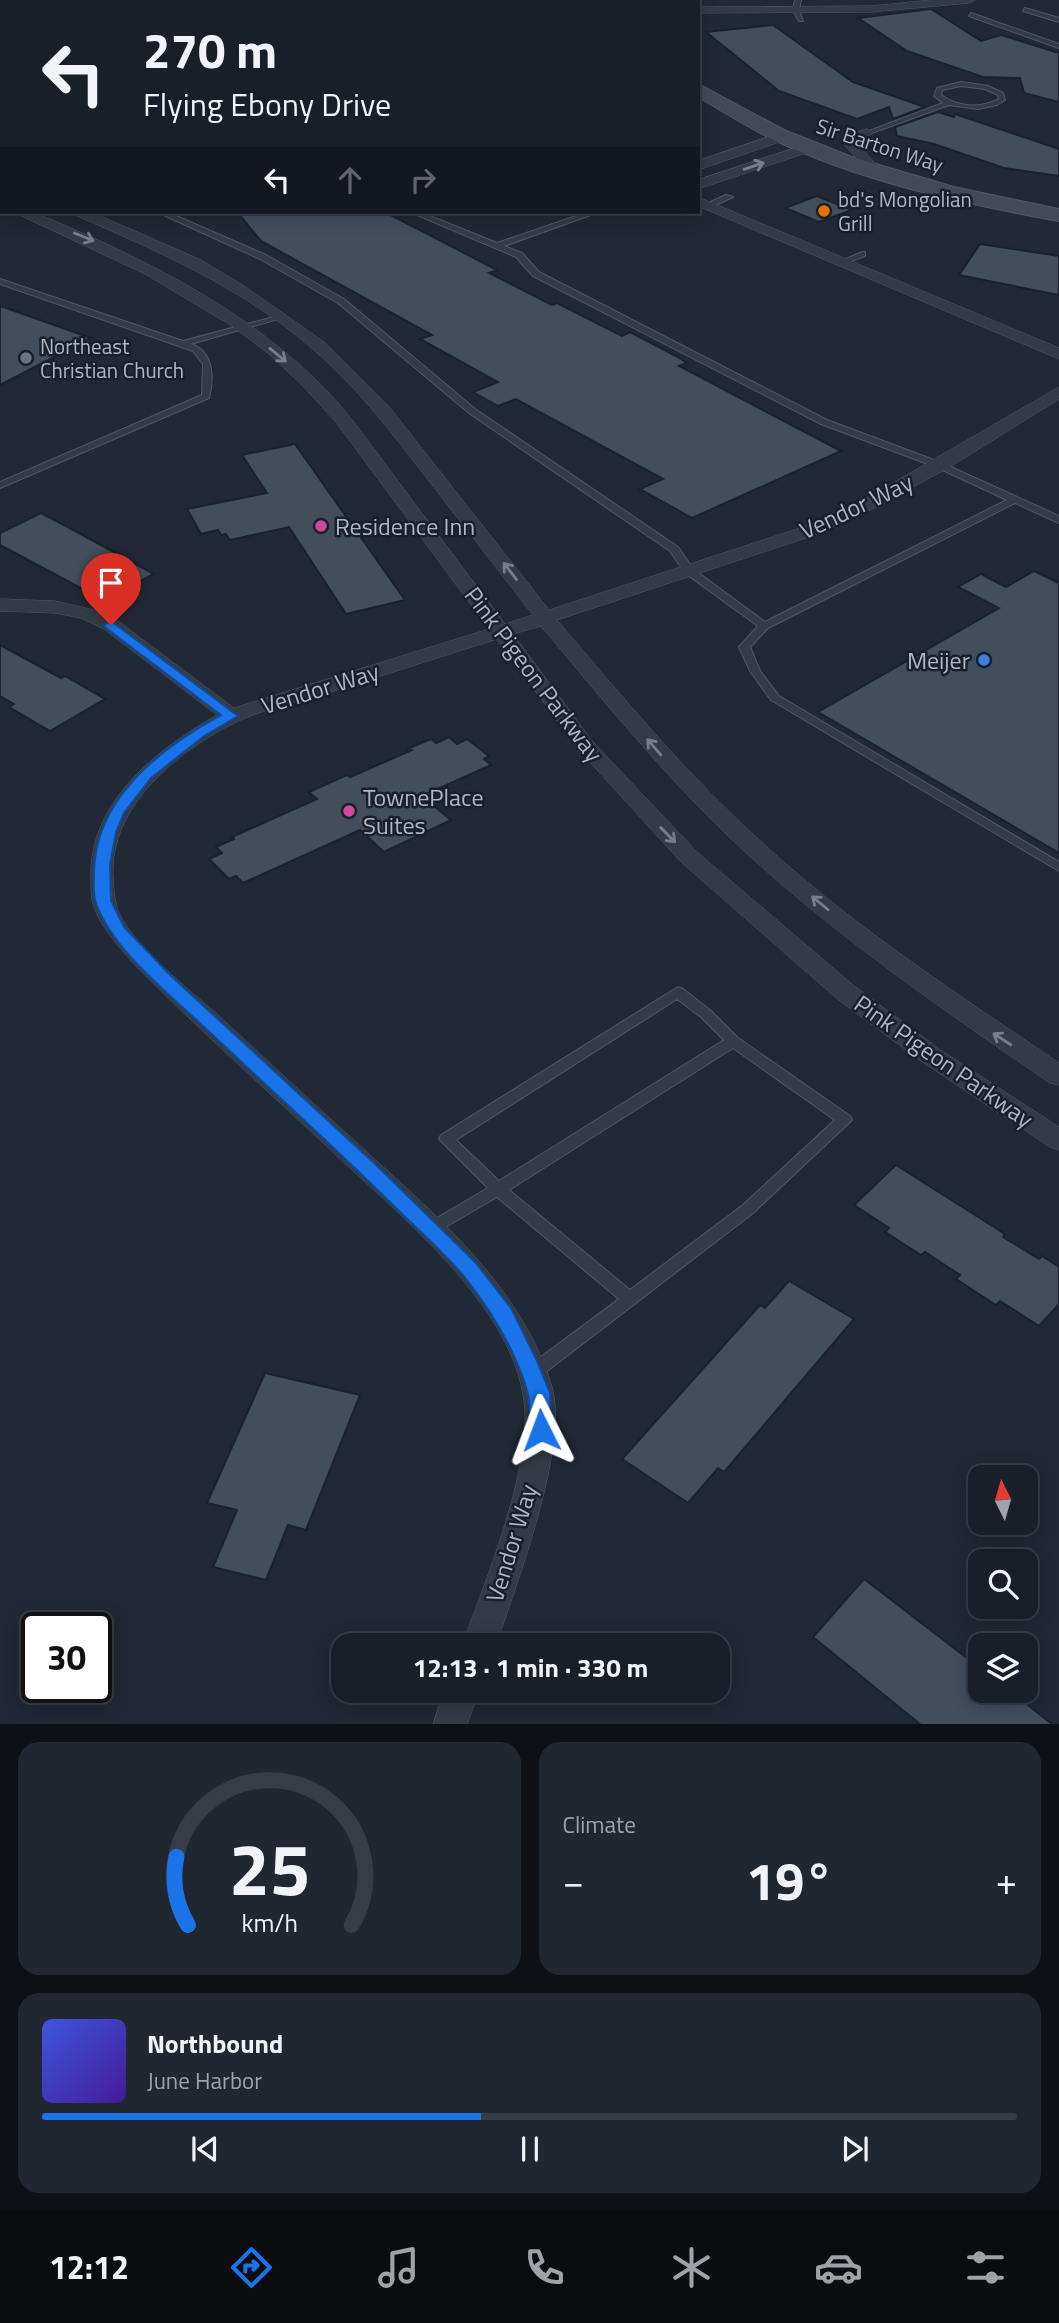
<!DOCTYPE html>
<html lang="en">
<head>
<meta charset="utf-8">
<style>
	:root { --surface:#181f28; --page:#212730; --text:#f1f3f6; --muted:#9fa2a8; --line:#363d45; --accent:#1a73e8 }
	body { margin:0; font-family:"Titillium Web",sans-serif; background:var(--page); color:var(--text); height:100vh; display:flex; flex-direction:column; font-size:26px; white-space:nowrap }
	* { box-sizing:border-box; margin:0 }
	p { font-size:23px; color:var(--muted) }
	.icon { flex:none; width:38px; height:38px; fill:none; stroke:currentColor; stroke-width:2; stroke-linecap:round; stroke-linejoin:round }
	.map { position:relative; height:1724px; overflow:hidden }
	.details { display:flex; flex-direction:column; gap:18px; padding:18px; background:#0d1116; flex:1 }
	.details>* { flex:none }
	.guide { position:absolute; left:0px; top:0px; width:700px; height:214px; box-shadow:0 4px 18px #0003,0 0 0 2px var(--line); background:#181f28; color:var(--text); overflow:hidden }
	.needle { width:46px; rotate:355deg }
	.fabs { position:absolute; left:968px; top:1465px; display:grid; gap:14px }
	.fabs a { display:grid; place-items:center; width:70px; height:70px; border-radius:14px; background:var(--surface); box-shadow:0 4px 18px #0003,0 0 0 2px var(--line); font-size:35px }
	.speed { position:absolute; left:21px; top:1612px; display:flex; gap:14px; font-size:35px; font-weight:700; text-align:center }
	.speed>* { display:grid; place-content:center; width:91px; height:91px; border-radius:50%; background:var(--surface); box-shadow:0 4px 18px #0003,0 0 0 2px var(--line); line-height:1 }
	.speed .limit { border:4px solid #111; border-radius:10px; background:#fff; color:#111 }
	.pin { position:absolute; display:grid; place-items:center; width:60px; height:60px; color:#fff; margin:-72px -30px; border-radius:50% 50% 50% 0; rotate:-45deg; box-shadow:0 0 7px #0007 }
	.pin .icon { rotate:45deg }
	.me { position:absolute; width:77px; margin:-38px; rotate:357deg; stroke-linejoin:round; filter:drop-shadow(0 0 5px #0008) }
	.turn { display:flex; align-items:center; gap:24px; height:147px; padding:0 28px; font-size:32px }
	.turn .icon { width:91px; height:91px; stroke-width:2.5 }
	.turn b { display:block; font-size:49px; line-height:60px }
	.lanes { display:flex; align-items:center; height:66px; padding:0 28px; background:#0003; justify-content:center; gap:35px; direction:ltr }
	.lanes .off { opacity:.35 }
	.big { font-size:52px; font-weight:700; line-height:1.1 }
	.details .card { flex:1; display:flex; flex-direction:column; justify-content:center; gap:10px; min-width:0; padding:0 24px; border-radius:21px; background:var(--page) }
	.details .dial { align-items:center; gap:0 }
	.dial svg { height:182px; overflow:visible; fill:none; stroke:var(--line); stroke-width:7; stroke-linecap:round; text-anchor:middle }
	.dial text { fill:var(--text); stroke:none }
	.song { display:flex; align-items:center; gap:21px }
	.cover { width:84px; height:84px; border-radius:10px; background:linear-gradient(135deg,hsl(230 70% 55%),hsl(260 70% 35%)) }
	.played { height:7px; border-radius:4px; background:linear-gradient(90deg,var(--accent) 45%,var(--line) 45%) }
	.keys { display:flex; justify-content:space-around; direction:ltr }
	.heat { display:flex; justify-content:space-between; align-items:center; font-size:38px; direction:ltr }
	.details .tiles { flex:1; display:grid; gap:18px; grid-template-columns:1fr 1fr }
	.card:last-child { grid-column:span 2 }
	.trip { position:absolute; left:331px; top:1633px; width:399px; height:70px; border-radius:21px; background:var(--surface); box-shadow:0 4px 18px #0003,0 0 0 2px var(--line); font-weight:700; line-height:70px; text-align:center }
	.dock { display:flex; height:112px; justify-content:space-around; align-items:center; background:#0a0c10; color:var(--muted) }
	.dock .icon { width:49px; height:49px }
	.dock .active { color:var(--accent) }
	.dock b { font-size:32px; color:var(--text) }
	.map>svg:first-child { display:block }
</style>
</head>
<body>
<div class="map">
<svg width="1059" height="1725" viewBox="0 0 1059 1725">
	<rect width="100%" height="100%" fill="#202935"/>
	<g fill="#434e5d" stroke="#1b222d" stroke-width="2">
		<polygon points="931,9 981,41 1001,35 1059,53 1059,102 1024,93 1020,78 983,77 907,51 858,18"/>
		<polygon points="773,25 853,82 925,107 893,119 889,107 857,119 779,91 706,32"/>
		<polygon points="938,112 954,117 955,114 1059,149 1059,176 1004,168 934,144 897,136 895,127"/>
		<polygon points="817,196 852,210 819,222 785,208"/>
		<polygon points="237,212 385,212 497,270 489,273 552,305 557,303 622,336 630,332 676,356 687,363 679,366 841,451 692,518 640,489 663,479 516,399 498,406 473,392 498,382 420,339 432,335 261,241"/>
		<polygon points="980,244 1059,256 1059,295 959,275"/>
		<polygon points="0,306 91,338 0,385"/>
		<polygon points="295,444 405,600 346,614 289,527 230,540 226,534 221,535 218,530 201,534 187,509 267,493 242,455"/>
		<polygon points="41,513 66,526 154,574 103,600 0,545 0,533"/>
		<polygon points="1034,571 1059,583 1059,853 818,712 999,608 958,587 981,574 1006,587"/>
		<polygon points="0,645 61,678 65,676 105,699 50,731 9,707 14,704 0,696"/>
		<polygon points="449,737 457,744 467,739 489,756 484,759 491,765 422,796 451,820 384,852 360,830 243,883 236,876 229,879 209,859 222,853 216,847 234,839 232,837 317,799 309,792 347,775 350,777 412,750 409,748 431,739 436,743"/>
		<polygon points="896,1165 1005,1234 1003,1237 1039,1259 1042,1256 1059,1267 1059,1304 1039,1326 1000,1301 996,1305 956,1279 960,1275 925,1252 921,1255 885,1232 889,1228 854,1205"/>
		<polygon points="789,1281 854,1319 724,1472 718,1468 688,1503 622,1459 760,1305 765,1308"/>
		<polygon points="265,1373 360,1395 306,1530 288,1525 266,1580 213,1567 237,1510 207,1503"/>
		<polygon points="864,1579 980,1668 980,1690 1009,1690 1053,1725 921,1725 813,1637"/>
	</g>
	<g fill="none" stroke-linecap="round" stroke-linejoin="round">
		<defs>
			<g id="service">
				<polygon points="795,0 801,0 799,10 803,21 799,21 793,10"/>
				<polygon points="1025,8 1059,18 1059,22 1023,11"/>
				<polygon points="971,13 1059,44 1059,48 969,16"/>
				<path d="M 961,82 L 988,86 L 1003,93 L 1005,100 L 997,105 L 978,109 L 949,105 L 869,134 L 864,133 L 943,103 L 934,96 L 937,88 ZM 961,86 L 985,89 L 998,95 L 999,99 C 980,109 958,107 941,95 L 942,90 Z"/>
				<polygon points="726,195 733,197 711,207 704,205"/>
				<polygon points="157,212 167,212 266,255 344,299 475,409 678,547 693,569 765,622 1007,500 936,467 821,424 533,276 516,257 410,212 420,212 497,243 588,212 599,212 504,246 522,253 539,272 827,420 942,463 1059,516 1059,523 1015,503 768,628 750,647 760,671 779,696 1059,862 1059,871 771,700 750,671 739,647 758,626 685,573 670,551 469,413 338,303 260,259"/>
				<polygon points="862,252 865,252 865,256 843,264 839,262"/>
				<path d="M 0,279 L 183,341 L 281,315 L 285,317 L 191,344 C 214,352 214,378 209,398 L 0,488 L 0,482 L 202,395 L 203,364 L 193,351 L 0,284 Z"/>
				<path d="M 678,987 L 683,989 L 711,1011 L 738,1038 L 850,1116 L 852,1120 L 753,1213 L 538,1378 L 532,1380 L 526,1378 L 524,1373 L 526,1368 L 619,1299 L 497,1197 L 435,1233 L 430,1235 L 425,1233 L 423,1229 L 425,1225 L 488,1188 L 439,1139 L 441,1135 ZM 677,999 L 701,1017 L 724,1040 L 499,1181 L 456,1140 ZM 733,1048 L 835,1120 L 743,1205 L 630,1290 L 509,1190 Z"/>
			</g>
			<g id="minor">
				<polygon points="36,0 53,0 35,2"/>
				<polygon points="115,0 130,0 131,2 117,2"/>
				<polygon points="239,0 259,0 260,2 241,2"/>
				<polygon points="932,0 975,0 969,3 871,12 698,13 698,7 871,6"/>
				<rect x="0" y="13" width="2" height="6"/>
				<polygon points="0,89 2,90 2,98 0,97"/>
				<polygon points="867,129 873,133 858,144 881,170 874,174 869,173 844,144 849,135"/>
				<polygon points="783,132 789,136 788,139 698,170 698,161"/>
				<polygon points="810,143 815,144 815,150 698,189 698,180"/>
				<rect x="0" y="177" width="2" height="9"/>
				<polygon points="698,197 1059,348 1059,359 698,206"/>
				<rect x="0" y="199" width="2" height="9"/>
				<path d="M 14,212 L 33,212 C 134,254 233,301 314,378 C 346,408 371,445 397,480 C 433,528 469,576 505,624 L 533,615 C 497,569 462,523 426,477 C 391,432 357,387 314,350 C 243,288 160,252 75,215 L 73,212 L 91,212 L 199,259 L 244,286 L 324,342 L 390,408 L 549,610 L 800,528 L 867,498 L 1059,387 L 1059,399 L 953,465 L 879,506 L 812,536 L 557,620 C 625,700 691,780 769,849 C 859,930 960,996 1059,1063 L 1059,1085 L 1050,1083 C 948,1013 846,943 754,860 C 675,789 609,707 541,626 L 513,634 L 592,741 L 697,852 L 853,985 L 939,1049 L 1059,1127 L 1059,1150 L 1050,1147 L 921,1061 L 835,997 L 681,862 L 578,749 L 497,639 C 437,658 377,677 318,696 C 291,704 261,710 236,722 C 178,751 109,806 113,877 C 114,890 114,901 119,913 C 138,951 188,988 219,1016 C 265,1058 310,1101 357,1143 C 433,1213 521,1284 552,1387 C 569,1447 516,1585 496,1645 L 462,1645 C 485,1583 529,1475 525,1411 C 520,1311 401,1217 334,1153 C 267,1090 198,1029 134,964 C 120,948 105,932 96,912 C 91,902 91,892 91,881 C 87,803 156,750 217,715 L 104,629 L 81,618 L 55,613 L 0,611 L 0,599 L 55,601 L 94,610 L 118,621 L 234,708 L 489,629 L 336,422 L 303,386 L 268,353 L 229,324 L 147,275 Z"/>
				<polygon points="445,1690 479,1690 467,1725 433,1725"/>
			</g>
			<polygon id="tertiary" points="0,141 2,141 0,152"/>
			<g id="secondary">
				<polygon points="636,0 652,0 635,2"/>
				<path d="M 698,84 L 784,130 L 852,157 L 954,187 L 1059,209 L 1059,221 C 960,203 858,181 768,137 C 744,125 721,110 698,97 Z"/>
			</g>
		</defs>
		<use href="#service" stroke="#515864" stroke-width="2"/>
		<use href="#minor" stroke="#515864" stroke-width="1"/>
		<use href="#tertiary" stroke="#515864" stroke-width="2"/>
		<use href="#secondary" stroke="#515864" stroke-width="2"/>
		<use href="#service" fill="#333b46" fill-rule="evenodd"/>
		<use href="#minor" fill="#333b46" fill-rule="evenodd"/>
		<use href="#tertiary" fill="#333b46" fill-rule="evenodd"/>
		<use href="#secondary" fill="#424a59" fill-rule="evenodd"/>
	</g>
	<defs><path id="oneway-shaft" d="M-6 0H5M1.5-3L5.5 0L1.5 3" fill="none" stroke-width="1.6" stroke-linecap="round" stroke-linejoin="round" transform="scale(1.75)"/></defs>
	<g stroke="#777e8b">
		<use href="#oneway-shaft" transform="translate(754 166) rotate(-19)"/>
		<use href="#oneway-shaft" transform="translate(84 237) rotate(22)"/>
		<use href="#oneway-shaft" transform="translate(278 355) rotate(39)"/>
		<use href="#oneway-shaft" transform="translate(510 571) rotate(-128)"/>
		<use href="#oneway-shaft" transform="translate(654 747) rotate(-131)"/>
		<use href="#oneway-shaft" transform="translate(668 835) rotate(46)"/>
		<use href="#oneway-shaft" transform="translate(820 903) rotate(-140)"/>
		<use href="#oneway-shaft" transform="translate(1002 1039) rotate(-147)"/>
	</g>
	<path fill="#1a73e8" stroke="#114b97" stroke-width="2" d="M 111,621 L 238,716 L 204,736 L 151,778 L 124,813 L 116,832 L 110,865 L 111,901 L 124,927 L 169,974 L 375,1164 L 475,1262 L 511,1308 L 537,1361 L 550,1393 L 552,1430 L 548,1436 L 541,1439 L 533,1436 C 526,1422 532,1405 527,1390 C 514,1347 491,1310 463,1275 C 442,1250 415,1227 392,1204 C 330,1143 266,1085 203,1026 C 168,993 112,949 96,903 C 93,896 94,885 94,877 C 92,801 160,748 221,715 L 106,628 L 104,625 Z"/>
	<circle fill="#e8710a" stroke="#19202a" stroke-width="2.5" cx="824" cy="211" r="7"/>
	<circle fill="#6b7280" stroke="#19202a" stroke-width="2.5" cx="26" cy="358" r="7"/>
	<g fill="#d1479c" stroke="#19202a" stroke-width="2.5">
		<circle cx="321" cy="526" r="7"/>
		<circle cx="349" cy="811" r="7"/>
	</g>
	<circle fill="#3f7fe0" stroke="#19202a" stroke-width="2.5" cx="984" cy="660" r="7"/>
	<g text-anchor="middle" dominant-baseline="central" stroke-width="5" stroke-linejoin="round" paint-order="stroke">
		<g font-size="21" fill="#aeb5c3" stroke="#19202a">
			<text transform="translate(880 145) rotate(18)">Sir Barton Way</text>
		</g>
		<g font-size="21" fill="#aeb5c3" stroke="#19202a" text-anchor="start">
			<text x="838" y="199">bd's Mongolian<tspan x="838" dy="24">Grill</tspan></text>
			<text x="40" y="346">Northeast<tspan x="40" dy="24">Christian Church</tspan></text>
		</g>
		<g font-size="24" fill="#aeb5c3" stroke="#19202a">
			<text transform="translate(856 506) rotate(-25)">Vendor Way</text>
			<text transform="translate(534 674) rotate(53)">Pink Pigeon Parkway</text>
			<text transform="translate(320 688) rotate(-17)">Vendor Way</text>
			<text transform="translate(944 1061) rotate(35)">Pink Pigeon Parkway</text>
			<text transform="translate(511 1543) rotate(-73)">Vendor Way</text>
		</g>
		<g font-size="24" fill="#aeb5c3" stroke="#19202a" text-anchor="start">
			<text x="335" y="526">Residence Inn</text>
			<text x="970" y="660" text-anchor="end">Meijer</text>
			<text x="363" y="797">TownePlace<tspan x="363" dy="28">Suites</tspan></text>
		</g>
	</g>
</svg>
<div class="fabs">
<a><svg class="needle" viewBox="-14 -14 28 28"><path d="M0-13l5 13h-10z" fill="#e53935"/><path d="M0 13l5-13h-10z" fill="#9fa2a8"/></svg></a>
<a><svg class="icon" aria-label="search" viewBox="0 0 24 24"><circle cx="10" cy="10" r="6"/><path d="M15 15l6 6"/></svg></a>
<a><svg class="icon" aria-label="layers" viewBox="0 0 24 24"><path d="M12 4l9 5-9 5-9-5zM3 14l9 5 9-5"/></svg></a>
</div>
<div class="speed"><div class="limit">30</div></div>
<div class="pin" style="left:111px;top:625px;background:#d93025"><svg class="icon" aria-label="arrive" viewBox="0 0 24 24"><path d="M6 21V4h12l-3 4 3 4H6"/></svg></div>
<svg class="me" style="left:541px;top:1430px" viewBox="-20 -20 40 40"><path d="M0-17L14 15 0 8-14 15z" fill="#1a73e8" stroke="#fff" stroke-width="4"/></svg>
<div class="trip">12:13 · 1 min · 330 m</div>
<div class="guide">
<div class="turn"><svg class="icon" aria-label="left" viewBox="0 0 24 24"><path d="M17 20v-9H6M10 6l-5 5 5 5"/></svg><div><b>270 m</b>Flying Ebony Drive</div></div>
<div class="lanes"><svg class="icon" aria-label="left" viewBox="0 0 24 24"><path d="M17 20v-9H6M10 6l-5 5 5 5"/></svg><svg class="icon off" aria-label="ahead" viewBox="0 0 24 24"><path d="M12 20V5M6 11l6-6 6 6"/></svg><svg class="icon off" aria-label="right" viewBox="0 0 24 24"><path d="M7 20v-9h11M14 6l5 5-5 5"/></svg></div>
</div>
</div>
<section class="details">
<div class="tiles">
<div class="card dial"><svg viewBox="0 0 100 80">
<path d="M14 69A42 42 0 1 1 86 69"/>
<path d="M14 69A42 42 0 0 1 9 39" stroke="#1a73e8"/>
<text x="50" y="56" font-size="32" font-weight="700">25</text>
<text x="50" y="72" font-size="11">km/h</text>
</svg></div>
<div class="card"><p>Climate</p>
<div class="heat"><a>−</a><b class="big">19°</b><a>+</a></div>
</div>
<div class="card">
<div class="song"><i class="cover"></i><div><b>Northbound</b><p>June Harbor</p></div></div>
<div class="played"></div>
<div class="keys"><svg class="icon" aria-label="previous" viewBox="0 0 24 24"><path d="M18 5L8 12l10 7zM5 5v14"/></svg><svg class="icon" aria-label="pause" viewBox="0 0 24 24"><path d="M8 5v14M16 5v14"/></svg><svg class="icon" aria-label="next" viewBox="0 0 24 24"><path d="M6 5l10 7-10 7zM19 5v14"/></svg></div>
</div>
</div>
</section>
<nav class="dock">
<b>12:12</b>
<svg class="icon active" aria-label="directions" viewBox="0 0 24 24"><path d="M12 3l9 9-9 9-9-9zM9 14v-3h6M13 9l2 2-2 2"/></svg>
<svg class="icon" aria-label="music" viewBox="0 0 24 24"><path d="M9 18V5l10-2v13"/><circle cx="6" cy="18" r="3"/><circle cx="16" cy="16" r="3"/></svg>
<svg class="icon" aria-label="phone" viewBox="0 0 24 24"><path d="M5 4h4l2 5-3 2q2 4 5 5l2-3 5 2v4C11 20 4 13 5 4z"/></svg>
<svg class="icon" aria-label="climate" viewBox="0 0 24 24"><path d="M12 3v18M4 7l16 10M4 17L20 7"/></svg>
<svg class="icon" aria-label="car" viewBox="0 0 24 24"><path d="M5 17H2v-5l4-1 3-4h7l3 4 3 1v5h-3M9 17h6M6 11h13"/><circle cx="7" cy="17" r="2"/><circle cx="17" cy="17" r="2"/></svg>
<svg class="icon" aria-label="filters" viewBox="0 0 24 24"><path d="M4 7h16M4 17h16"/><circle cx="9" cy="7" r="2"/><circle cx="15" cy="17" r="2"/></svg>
</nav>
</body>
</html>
